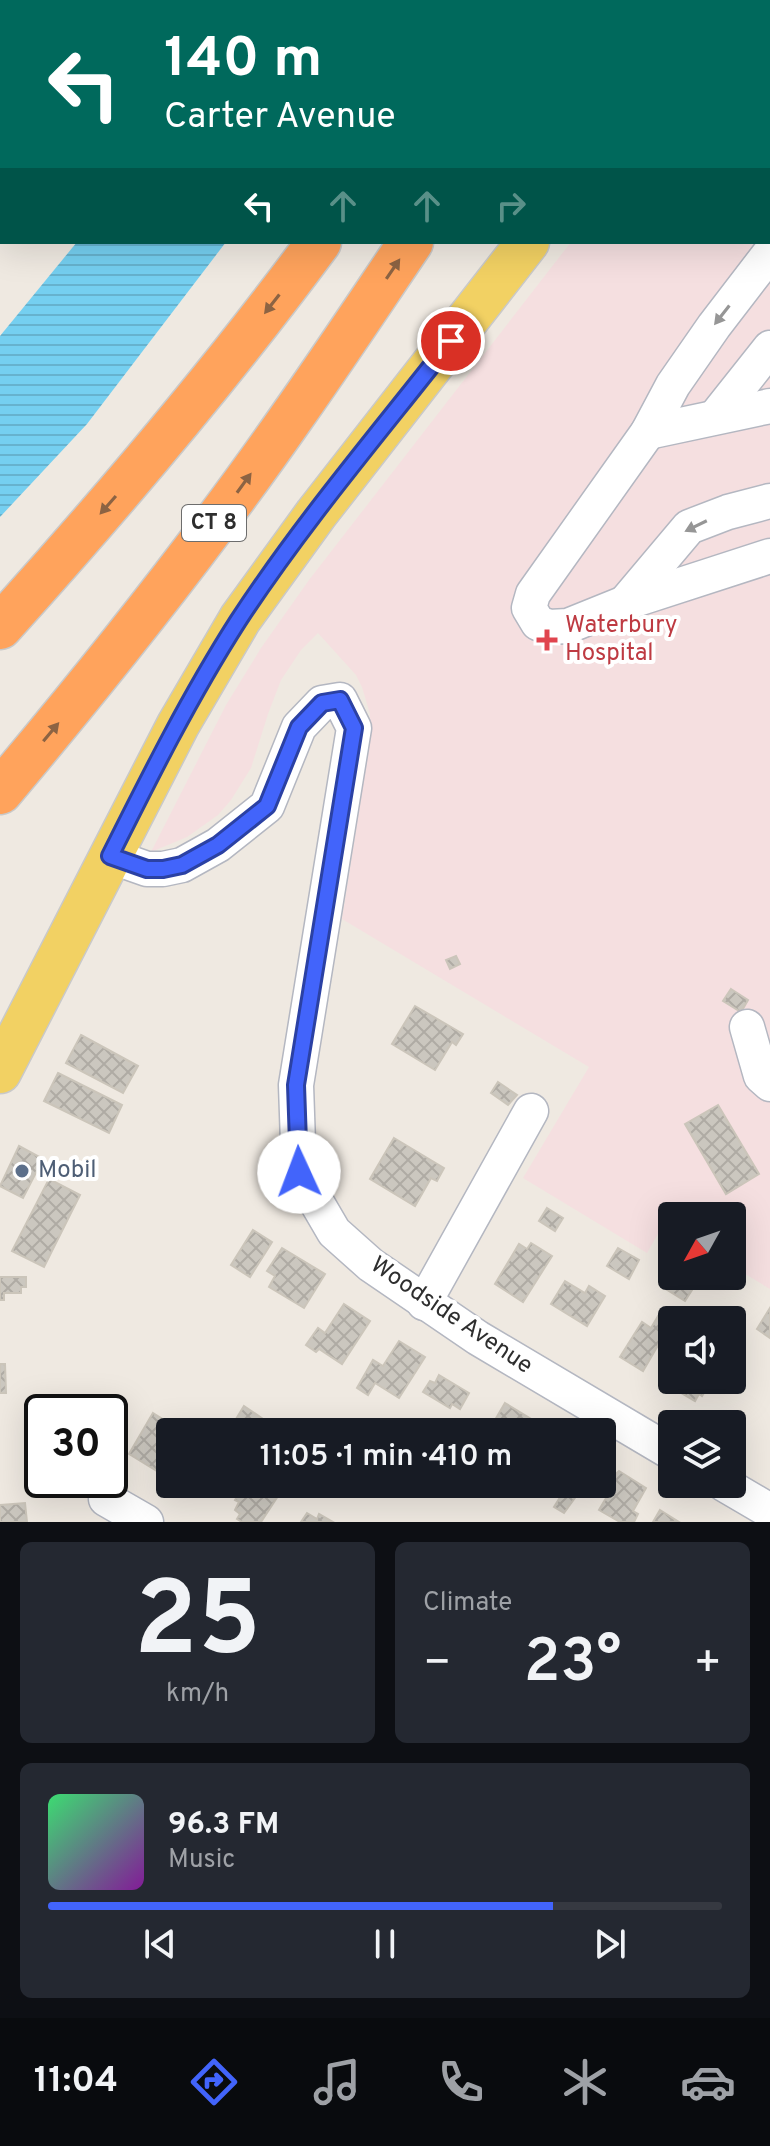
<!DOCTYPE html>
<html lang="en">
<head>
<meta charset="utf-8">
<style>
	:root { --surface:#171b24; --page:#242831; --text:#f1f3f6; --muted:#9ea1a6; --line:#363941; --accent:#4264fb }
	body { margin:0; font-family:Overpass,sans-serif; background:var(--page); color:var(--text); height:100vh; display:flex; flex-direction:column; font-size:30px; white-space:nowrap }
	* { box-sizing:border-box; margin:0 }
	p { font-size:26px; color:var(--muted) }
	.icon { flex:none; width:44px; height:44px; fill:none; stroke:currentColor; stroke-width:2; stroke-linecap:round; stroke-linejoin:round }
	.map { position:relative; height:1522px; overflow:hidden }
	.panel { display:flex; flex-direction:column; gap:20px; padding:20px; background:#0d0f14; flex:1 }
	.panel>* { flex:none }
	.guide { position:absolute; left:0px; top:0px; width:770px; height:244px; box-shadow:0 8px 32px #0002; background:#00695c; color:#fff; overflow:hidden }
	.needle { width:52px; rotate:230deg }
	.fabs { position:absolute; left:658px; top:1202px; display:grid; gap:16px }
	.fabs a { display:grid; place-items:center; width:88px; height:88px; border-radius:8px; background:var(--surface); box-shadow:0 8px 32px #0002; font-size:40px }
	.speed { position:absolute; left:24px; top:1394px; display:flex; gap:16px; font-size:40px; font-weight:700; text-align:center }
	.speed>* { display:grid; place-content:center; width:104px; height:104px; border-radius:50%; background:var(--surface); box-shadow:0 8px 32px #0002; line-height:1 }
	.speed .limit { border:4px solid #111; border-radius:12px; background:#fff; color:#111 }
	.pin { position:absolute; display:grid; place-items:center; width:68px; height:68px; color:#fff; margin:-34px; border:4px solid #fff; border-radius:50%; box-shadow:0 2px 8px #0007 }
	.me { position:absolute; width:88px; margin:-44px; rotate:358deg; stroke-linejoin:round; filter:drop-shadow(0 0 6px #0008) }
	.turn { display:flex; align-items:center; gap:28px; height:168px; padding:0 32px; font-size:36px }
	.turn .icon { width:104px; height:104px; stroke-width:2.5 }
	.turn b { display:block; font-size:56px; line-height:68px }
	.lanes { display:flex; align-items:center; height:76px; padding:0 32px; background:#0003; justify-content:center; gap:40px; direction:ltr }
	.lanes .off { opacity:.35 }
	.big { font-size:60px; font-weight:600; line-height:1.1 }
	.panel .tile { flex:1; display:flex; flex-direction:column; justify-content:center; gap:12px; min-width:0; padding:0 28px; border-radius:12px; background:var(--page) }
	.panel .dial { align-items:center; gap:0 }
	.dial b { font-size:104px; line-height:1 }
	.song { display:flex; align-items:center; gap:24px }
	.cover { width:96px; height:96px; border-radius:12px; background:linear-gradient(135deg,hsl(140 70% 55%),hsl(290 70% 35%)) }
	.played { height:8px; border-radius:4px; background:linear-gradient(90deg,var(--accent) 75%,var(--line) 75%) }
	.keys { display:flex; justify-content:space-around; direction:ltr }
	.heat { display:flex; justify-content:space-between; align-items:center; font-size:44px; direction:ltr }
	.panel .tiles { flex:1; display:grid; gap:20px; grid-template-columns:1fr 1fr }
	.tile:last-child { grid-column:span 2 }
	.trip { position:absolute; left:156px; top:1418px; width:460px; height:80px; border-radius:8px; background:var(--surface); box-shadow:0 8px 32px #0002; font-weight:600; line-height:80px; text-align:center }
	.menu { display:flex; height:128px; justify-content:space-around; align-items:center; background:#090b0e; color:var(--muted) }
	.menu .icon { width:56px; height:56px }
	.menu .current { color:var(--accent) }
	.menu b { font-size:36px; color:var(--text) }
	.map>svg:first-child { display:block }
</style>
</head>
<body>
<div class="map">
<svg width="770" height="1522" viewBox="0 0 770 1522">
	<defs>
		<pattern id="water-rules" width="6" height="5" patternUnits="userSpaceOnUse" patternTransform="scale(2)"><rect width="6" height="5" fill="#75cff0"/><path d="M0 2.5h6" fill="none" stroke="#66b2ce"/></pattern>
		<pattern id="building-cross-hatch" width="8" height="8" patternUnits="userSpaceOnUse" patternTransform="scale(2)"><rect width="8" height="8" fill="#cbc7bf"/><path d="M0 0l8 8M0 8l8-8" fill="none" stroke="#afaba4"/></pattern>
	</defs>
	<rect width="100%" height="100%" fill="#efe9e1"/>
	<polygon fill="#f5dfe0" points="762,0 770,0 770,1289 732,1266 732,1216 672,1216 672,1230 663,1225 647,1253 523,1178 589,1067 342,919 370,741 370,714 362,687 356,675 318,633 301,650 281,680 268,714 251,768 231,800 218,815 187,837 151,852 226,705 261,648 309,580 571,242 768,242 768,2 760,2"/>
	<polygon fill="url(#water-rules)" points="77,242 226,242 87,424 0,517 0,336"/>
	<g fill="url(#building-cross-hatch)" stroke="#cbc5ba" stroke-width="2">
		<polygon points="456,956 460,964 450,969 446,960"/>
		<polygon points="731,989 748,1000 741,1012 723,1001"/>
		<polygon points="415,1006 463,1034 456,1045 452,1042 435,1070 392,1044"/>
		<polygon points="81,1035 138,1066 123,1093 66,1063"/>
		<polygon points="58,1073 122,1105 109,1133 44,1101"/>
		<polygon points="498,1082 517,1095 508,1105 491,1093"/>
		<polygon points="718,1105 759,1174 726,1194 685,1124"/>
		<polygon points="394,1138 444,1168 437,1181 431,1178 415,1206 370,1179"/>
		<polygon points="19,1146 43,1159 23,1198 0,1186"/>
		<polygon points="49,1179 80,1195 44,1267 12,1251"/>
		<polygon points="547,1208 563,1218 555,1231 539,1221"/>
		<polygon points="253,1230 272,1242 250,1277 231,1265"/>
		<polygon points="531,1243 552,1256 523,1302 495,1284 519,1244 527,1249"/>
		<polygon points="282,1248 325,1274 304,1308 269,1287 275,1276 267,1271"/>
		<polygon points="618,1248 639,1260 629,1279 607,1266"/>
		<polygon points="672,1276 701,1276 685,1301 664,1288"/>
		<polygon points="0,1277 26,1277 26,1287 21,1287 21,1293 4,1293 4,1300 0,1300"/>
		<polygon points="565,1281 585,1293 589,1286 605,1296 587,1326 551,1304"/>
		<polygon points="344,1304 370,1321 342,1364 319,1349 316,1352 306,1345 318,1328 325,1333"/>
		<polygon points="770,1308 770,1338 757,1329"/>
		<polygon points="658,1316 671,1323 643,1371 620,1357 642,1322 651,1328"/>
		<polygon points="399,1341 425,1357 399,1398 375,1383 368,1395 357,1388 373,1360 383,1366"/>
		<polygon points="0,1364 5,1364 6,1393 0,1393"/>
		<polygon points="439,1375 469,1393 460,1409 452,1404 450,1408 423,1392 430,1381 435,1383"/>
		<polygon points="672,1380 712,1380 702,1396 699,1394 695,1401 673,1388 676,1382"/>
		<polygon points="505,1403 533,1420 526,1432 488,1432"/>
		<polygon points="244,1406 266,1421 259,1432 235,1432 230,1429"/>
		<polygon points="153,1413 177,1428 174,1432 170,1432 170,1462 166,1469 160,1465 157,1471 129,1454"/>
		<polygon points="619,1471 646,1488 633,1511 638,1514 634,1522 620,1522 599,1510 612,1488 608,1481"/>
		<polygon points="244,1484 269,1484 272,1485 269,1490 278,1496 261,1522 242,1522 237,1519 240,1514 235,1510 239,1502 235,1500"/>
		<polygon points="566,1488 577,1495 564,1513 554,1507"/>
		<polygon points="25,1503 27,1522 0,1522 0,1505"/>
		<polygon points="660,1510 679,1522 653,1522"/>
		<polygon points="307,1513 317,1519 319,1514 333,1522 301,1522"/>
	</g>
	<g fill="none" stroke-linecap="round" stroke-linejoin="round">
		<defs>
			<g id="minor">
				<polyline points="770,253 714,326 673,385 648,432 533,594 529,608 538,623 549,627 568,626 625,603 770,556"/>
				<polyline points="716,416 770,348"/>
				<polyline points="648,432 770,406"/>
				<polyline points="625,603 689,527 728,512 770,501"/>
				<polyline points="110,856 147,869 163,869 182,865 218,845 267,806 299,727 322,703 340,700 354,728 296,1085 299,1172 334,1232 371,1265 478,1338 672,1453"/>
				<polyline points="747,1027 761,1076 770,1084"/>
				<polyline points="424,1303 531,1111"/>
				<polyline points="724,1484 770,1511"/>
				<polyline points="106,1499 146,1522"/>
			</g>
			<g id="major">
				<polyline points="716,2 718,0"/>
				<polyline points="0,1072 178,725 240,619 316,514 528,242"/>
			</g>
			<g id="highway">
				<polyline points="485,2 486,0"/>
				<polyline points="582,2 583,0"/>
				<path d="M 0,627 C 112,503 220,376 319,242"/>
				<path d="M 0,792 C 102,671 201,547 291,418 C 332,360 371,301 411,242"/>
			</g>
		</defs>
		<use href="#minor" stroke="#b4b7c1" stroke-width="37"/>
		<use href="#major" stroke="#c9c9c9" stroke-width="45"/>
		<use href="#highway" stroke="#c9c9c9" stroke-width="47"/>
		<use href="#minor" stroke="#fff" stroke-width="34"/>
		<use href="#major" stroke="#f2d163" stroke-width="42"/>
		<use href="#highway" stroke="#ffa35c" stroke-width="44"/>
	</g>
	<defs><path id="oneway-solid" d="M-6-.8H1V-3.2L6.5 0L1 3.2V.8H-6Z" transform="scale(2)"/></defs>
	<g fill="#8c6343">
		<use href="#oneway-solid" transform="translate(393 269) rotate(-56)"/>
		<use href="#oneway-solid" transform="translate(272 304) rotate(128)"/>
		<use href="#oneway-solid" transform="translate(244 483) rotate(-54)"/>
		<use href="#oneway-solid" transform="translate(108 505) rotate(131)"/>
		<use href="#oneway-solid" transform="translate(51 732) rotate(-50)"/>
	</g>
	<g fill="#969696">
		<use href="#oneway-solid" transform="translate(722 315) rotate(128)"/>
		<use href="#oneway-solid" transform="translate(696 526) rotate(154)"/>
	</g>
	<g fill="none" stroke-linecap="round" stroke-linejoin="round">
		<defs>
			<path id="route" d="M 299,1172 L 296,1085 L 354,728 L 340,700 L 322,703 L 299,727 L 267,806 L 218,845 L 182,865 L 163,869 L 147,869 L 110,856 C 150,776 190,696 238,621 C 302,523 379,433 451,341"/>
		</defs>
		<use href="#route" stroke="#2b41a3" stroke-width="20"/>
		<use href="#route" stroke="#4264fb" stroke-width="14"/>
	</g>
	<path fill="#e0444e" stroke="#fff" stroke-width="3" d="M543 628h8v8h8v8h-8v8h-8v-8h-8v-8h8z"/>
	<circle fill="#5c6f8a" stroke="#fff" stroke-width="3" cx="22" cy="1171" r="8"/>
	<g text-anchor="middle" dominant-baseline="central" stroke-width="8" stroke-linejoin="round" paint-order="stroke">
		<rect fill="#fff" stroke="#6d6d6d" stroke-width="2" x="182" y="505" width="64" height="36" rx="6"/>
		<g font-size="22" font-weight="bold" fill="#2e2e2e">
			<text x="214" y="523">CT 8</text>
		</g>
		<g font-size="24" fill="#be3a42" stroke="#fff" text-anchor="start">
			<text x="565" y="626">Waterbury<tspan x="565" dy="28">Hospital</tspan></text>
		</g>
		<g font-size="24" fill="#4e5e75" stroke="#fff" text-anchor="start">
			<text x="38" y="1171">Mobil</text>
		</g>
		<g font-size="24" fill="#2e2e2e" stroke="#fff">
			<text transform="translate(451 1316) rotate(34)">Woodside Avenue</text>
		</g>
	</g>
</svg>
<div class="fabs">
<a><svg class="needle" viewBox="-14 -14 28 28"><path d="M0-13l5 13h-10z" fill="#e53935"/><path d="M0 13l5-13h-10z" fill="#9ea1a6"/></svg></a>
<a><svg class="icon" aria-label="sound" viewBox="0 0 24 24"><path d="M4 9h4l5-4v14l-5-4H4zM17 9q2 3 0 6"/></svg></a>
<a><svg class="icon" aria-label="layers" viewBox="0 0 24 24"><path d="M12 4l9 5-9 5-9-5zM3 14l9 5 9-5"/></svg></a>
</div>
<div class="speed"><div class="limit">30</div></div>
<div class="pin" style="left:451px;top:341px;background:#d93025"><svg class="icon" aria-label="arrive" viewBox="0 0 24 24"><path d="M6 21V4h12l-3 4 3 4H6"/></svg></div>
<svg class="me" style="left:299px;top:1172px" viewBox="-20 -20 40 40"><circle r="19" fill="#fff"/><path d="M0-13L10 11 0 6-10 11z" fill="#4264fb"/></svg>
<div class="trip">11:05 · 1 min · 410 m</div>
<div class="guide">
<div class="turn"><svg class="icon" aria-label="left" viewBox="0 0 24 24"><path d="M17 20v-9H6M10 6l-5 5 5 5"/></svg><div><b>140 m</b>Carter Avenue</div></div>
<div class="lanes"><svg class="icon" aria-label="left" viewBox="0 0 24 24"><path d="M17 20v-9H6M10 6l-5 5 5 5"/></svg><svg class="icon off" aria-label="ahead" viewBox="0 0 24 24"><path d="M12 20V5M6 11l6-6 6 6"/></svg><svg class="icon off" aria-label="ahead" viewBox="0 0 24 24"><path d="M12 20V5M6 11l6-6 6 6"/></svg><svg class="icon off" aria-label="right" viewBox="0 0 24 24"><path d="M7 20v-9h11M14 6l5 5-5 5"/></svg></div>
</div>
</div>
<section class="panel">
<div class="tiles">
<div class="tile dial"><b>25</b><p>km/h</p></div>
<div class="tile"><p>Climate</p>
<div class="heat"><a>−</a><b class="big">23°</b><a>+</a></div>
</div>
<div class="tile">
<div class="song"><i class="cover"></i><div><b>96.3 FM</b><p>Music</p></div></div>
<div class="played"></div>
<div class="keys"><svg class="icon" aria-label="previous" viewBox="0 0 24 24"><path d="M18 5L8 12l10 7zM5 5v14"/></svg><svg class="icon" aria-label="pause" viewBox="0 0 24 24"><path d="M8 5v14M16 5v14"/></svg><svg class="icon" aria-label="next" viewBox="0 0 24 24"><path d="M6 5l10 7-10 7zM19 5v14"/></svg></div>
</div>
</div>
</section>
<nav class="menu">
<b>11:04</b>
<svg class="icon current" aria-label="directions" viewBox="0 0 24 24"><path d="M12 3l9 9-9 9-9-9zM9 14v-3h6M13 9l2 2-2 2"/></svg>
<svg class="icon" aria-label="music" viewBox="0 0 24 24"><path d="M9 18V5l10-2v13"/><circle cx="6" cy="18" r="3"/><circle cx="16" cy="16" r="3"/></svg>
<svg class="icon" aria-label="phone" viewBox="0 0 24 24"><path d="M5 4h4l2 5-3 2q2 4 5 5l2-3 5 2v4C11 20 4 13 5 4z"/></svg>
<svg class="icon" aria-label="climate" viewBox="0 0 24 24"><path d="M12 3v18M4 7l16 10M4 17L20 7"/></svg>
<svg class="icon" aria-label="car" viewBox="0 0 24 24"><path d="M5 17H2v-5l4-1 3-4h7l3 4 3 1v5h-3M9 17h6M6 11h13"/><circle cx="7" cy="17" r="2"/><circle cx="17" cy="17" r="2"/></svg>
</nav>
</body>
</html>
